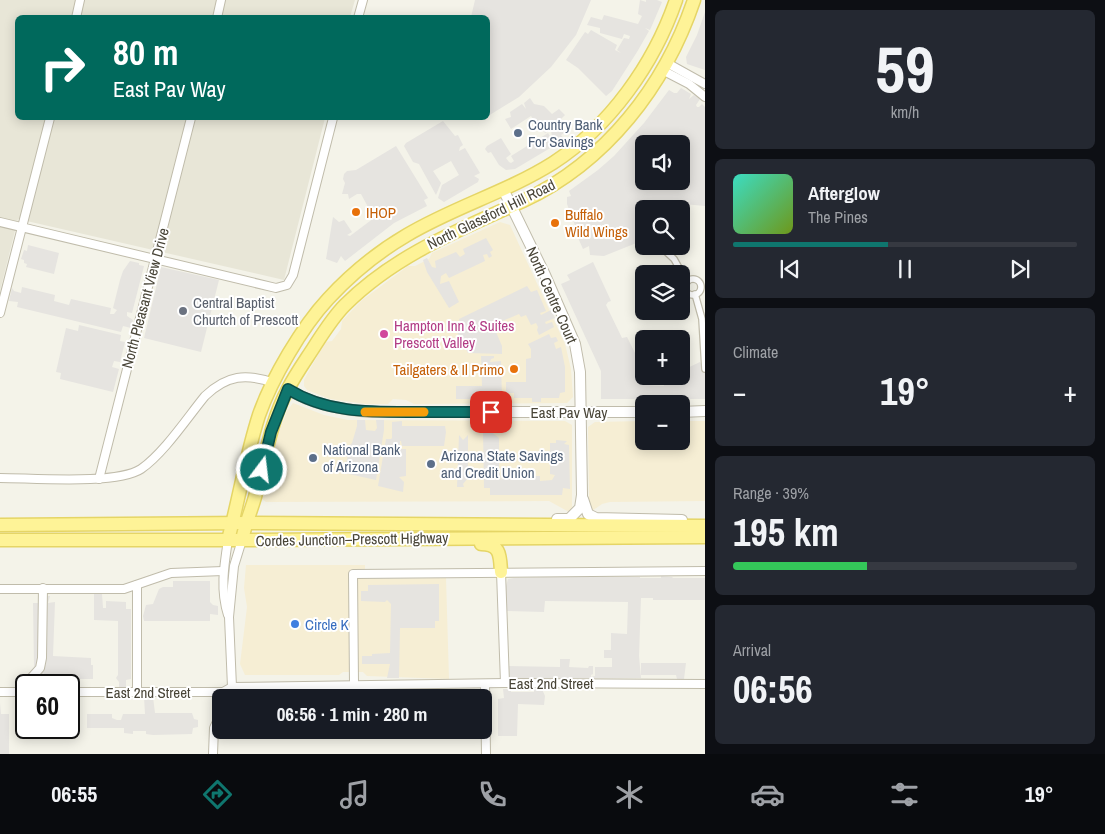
<!DOCTYPE html>
<html lang="en">
<head>
<meta charset="utf-8">
<style>
	:root { --surface:#171b24; --page:#242831; --text:#f1f3f6; --muted:#9ea1a6; --line:#363941; --accent:#0f766e }
	body { margin:0; font-family:"Archivo Narrow",sans-serif; background:var(--page); color:var(--text); height:100vh; display:flex; flex-direction:column; font-size:19px; white-space:nowrap }
	* { box-sizing:border-box; margin:0 }
	p { font-size:16px; color:var(--muted) }
	.icon { flex:none; width:28px; height:28px; fill:none; stroke:currentColor; stroke-width:2; stroke-linecap:round; stroke-linejoin:round }
	.map { position:relative; flex:1; overflow:hidden }
	.details { display:flex; flex-direction:column; gap:10px; padding:10px; background:#0d0f14; width:400px }
	.details>* { flex:none }
	.banner { position:absolute; left:15px; top:15px; width:475px; height:105px; border-radius:8px; box-shadow:0 2px 12px #0003; background:#00695c; color:#fff; overflow:hidden }
	.tools { position:absolute; left:635px; top:135px; display:grid; gap:10px }
	.tools a { display:grid; place-items:center; width:55px; height:55px; border-radius:8px; background:var(--surface); box-shadow:0 2px 12px #0003; font-size:25px }
	.speed { position:absolute; left:15px; top:674px; display:flex; gap:10px; font-size:25px; font-weight:700; text-align:center }
	.speed>* { display:grid; place-content:center; width:65px; height:65px; border-radius:50%; background:var(--surface); box-shadow:0 2px 12px #0003; line-height:1 }
	.speed .limit { border:2px solid #111; border-radius:8px; background:#fff; color:#111 }
	.pin { position:absolute; display:grid; place-items:center; width:42px; height:42px; color:#fff; margin:-21px; border-radius:10px; box-shadow:0 2px 8px #0006 }
	.me { position:absolute; width:55px; margin:-28px; rotate:15deg; stroke-linejoin:round; filter:drop-shadow(0 0 4px #0008) }
	.turn { display:flex; align-items:center; gap:18px; height:105px; padding:0 15px; font-size:22px }
	.turn .icon { width:65px; height:65px; stroke-width:2.5 }
	.turn b { display:block; font-size:35px; line-height:42px }
	.big { font-size:38px; font-weight:700; line-height:1.1 }
	.details .card { flex:1; display:flex; flex-direction:column; justify-content:center; gap:8px; min-width:0; padding:0 18px; border-radius:8px; background:var(--page) }
	.details .dial { align-items:center; gap:0 }
	.dial b { font-size:65px; line-height:1 }
	.song { display:flex; align-items:center; gap:15px }
	.cover { width:60px; height:60px; border-radius:8px; background:linear-gradient(135deg,hsl(170 70% 55%),hsl(80 70% 35%)) }
	.played { height:5px; border-radius:2px; background:linear-gradient(90deg,var(--accent) 45%,var(--line) 45%) }
	.keys { display:flex; justify-content:space-around; direction:ltr }
	.heat { display:flex; justify-content:space-between; align-items:center; font-size:28px; direction:ltr }
	.charge { height:8px; border-radius:4px; background:linear-gradient(90deg,#34c759 39%,var(--line) 0) }
	.trip { position:absolute; left:212px; top:689px; width:280px; height:50px; border-radius:8px; background:var(--surface); box-shadow:0 2px 12px #0003; font-weight:700; line-height:50px; text-align:center }
	.tab-bar { display:flex; height:80px; justify-content:space-around; align-items:center; background:#090b0e; color:var(--muted) }
	.tab-bar .icon { width:35px; height:35px }
	.tab-bar .current { color:var(--accent) }
	.tab-bar b { font-size:22px; color:var(--text) }
	main { display:flex; flex:1; min-height:0 }
	.map>svg:first-child { display:block }
</style>
</head>
<body>
<main>
<div class="map">
<svg width="705" height="754" viewBox="0 0 705 754">
	<rect width="100%" height="100%" fill="#f4f3e9"/>
	<polygon fill="#e8e6d7" points="0,0 355,0 350,17 18,18 18,118 325,118 284,280 18,219 0,291"/>
	<g fill="#f6eed4">
		<polygon points="500,222 510,225 565,344 571,369 573,397 567,403 414,404 406,400 393,399 388,404 366,404 330,399 307,390 304,386 304,380 325,342 332,341 341,329 342,321 361,301 408,266 415,266 429,259 432,253"/>
		<polygon points="293,403 324,415 348,420 565,421 572,425 572,507 569,512 549,501 266,502 262,499 278,435 287,411"/>
		<polygon points="644,421 644,441 681,441 681,421 705,421 705,501 610,502 602,504 592,511 589,501 588,427 595,422"/>
		<polygon points="246,565 365,565 365,579 446,578 449,679 367,676 363,672 343,672 339,675 245,675 240,664 247,607 244,588"/>
	</g>
	<g fill="#e6e4e0" fill-rule="evenodd">
		<polygon points="475,0 591,0 576,35 551,67 519,97 488,116 488,18 471,17"/>
		<polygon points="640,0 646,2 646,0 657,0 662,2 650,30 645,28 649,31 637,52 612,91 606,96 578,68 566,60 585,32 588,34 591,30 617,45 615,50 621,53 617,50 624,38 629,39 630,36 624,34 622,39 600,33 600,28 587,25 591,17 602,20 604,15 638,24 642,16 638,14"/>
		<polygon points="705,12 705,70 687,64 686,57 697,35"/>
		<path d="M 681,88 L 691,94 L 689,99 L 694,95 L 700,99 L 696,105 L 697,107 L 699,107 L 702,104 L 705,107 L 705,206 L 683,204 L 674,205 L 667,209 L 644,209 L 644,240 L 604,256 L 590,255 L 589,246 L 583,249 L 575,231 L 576,228 L 567,204 L 567,197 L 571,196 L 569,191 L 598,170 L 614,156 L 644,123 L 669,90 L 674,93 L 677,93 ZM 644,144 L 681,144 L 681,181 L 644,181 Z"/>
		<polygon points="530,98 534,104 544,106 552,114 559,109 565,115 561,119 568,130 561,135 563,138 552,147 515,169 506,170 499,165 491,152 488,153 485,149 487,146 501,138 511,154 506,158 509,162 511,163 514,161 511,156 548,133 551,138 552,137 551,130 545,133 535,119 533,119 531,116 511,129 505,119 511,117 510,112 522,104 526,109 524,103"/>
		<polygon points="443,121 455,136 458,135 463,145 460,147 459,151 465,148 480,173 474,176 479,179 478,182 444,202 438,198 442,185 459,175 451,161 433,171 441,183 436,195 419,164 413,162 404,146 406,143"/>
		<polygon points="396,146 428,198 424,200 427,206 394,223 345,261 341,256 337,263 326,259 333,217 339,222 344,220 352,232 347,235 350,236 374,218 361,194 357,194 349,199 348,194 342,194 345,183 343,179 344,174 347,171 356,170"/>
		<polygon points="486,238 493,250 490,252 492,256 489,258 487,254 483,255 485,261 449,278 446,273 441,276 440,284 449,281 459,302 449,308 427,272 423,260 427,258 432,267 436,268 435,261 456,252 460,257 465,254 463,249"/>
		<polygon points="28,245 59,253 54,274 26,267 27,264 24,263 24,260 21,259 24,250 27,251"/>
		<polygon points="130,261 139,263 139,265 144,266 132,313 127,312 127,316 133,320 131,328 123,326 121,332 17,307 18,302 9,301 12,288 14,291 21,293 22,287 55,295 54,301 69,305 71,299 111,308 110,314 114,314 117,310 113,308 120,280 123,271"/>
		<polygon points="593,262 611,301 608,302 606,305 622,338 627,337 644,371 644,376 646,376 648,381 643,383 644,385 664,386 662,379 669,376 681,376 681,371 700,362 703,367 705,366 705,399 601,399 601,371 561,284 570,280 567,275"/>
		<polygon points="161,267 219,280 201,352 144,338"/>
		<polygon points="527,286 531,292 537,290 546,311 540,313 541,315 551,310 555,318 545,322 546,324 552,322 554,327 539,335 537,330 538,327 536,323 531,325 526,315 521,317 519,314 493,325 502,346 502,354 468,353 455,328 461,325 459,319"/>
		<polygon points="79,325 121,335 120,341 125,342 120,362 114,361 112,367 119,369 113,392 60,379 61,373 56,372 66,328 78,331"/>
		<polygon points="549,334 551,338 556,337 558,341 554,343 556,349 561,347 565,367 565,392 560,393 559,398 541,398 541,402 532,402 532,398 514,398 514,393 506,393 506,382 526,382 526,359 531,358 531,349 528,344"/>
		<polygon points="481,356 494,356 494,358 491,359 490,362 501,361 502,399 497,399 496,402 487,402 486,399 456,399 456,386 482,386"/>
		<polygon points="357,420 365,420 366,430 375,431 377,428 376,420 384,420 384,430 376,480 344,473 350,445 352,443 357,426"/>
		<polygon points="402,421 402,426 445,426 446,432 444,446 402,446 401,441 400,441 400,449 406,449 406,476 399,477 404,482 403,492 378,486 386,439 391,439 392,438 392,422"/>
		<polygon points="490,431 499,438 499,472 502,480 503,476 540,476 540,481 552,480 555,475 550,474 550,443 556,443 556,440 567,441 564,444 569,445 570,489 563,488 562,495 490,495 490,488 484,488 483,432"/>
		<polygon points="459,435 463,440 468,435 468,478 463,484 464,487 457,487"/>
		<polygon points="661,576 673,577 672,578 705,578 705,600 653,600 653,598 641,598 639,656 641,678 509,679 508,666 560,667 560,659 570,659 569,667 588,668 589,666 593,666 593,674 591,675 591,677 595,676 595,667 612,667 612,658 604,658 604,650 611,650 611,633 627,634 628,602 545,601 544,612 506,611 506,586 508,579 514,578 544,577 640,577 640,578 661,578"/>
		<polygon points="173,581 210,581 210,602 213,605 218,606 218,615 210,614 210,621 144,621 143,616 146,605 153,604 159,589 163,587 173,587"/>
		<polygon points="439,584 439,621 435,621 435,628 400,628 399,678 387,678 390,664 362,664 362,656 372,656 372,654 390,653 391,604 387,600 385,602 361,601 361,591 368,591 368,585"/>
		<polygon points="94,594 102,594 103,608 106,608 106,601 126,602 126,609 131,609 131,679 126,680 126,687 119,687 119,682 116,678 118,675 118,621 94,620"/>
		<polygon points="38,596 50,596 48,603 55,602 53,656 91,658 91,665 93,665 93,679 45,679 44,673 38,678 36,685 24,685 25,677 34,667 33,603 39,603"/>
		<polygon points="641,663 686,663 684,679 677,679 676,675 641,675"/>
		<polygon points="503,689 511,689 511,692 534,692 534,689 542,689 545,696 544,705 518,704 517,736 498,736 498,699 504,698"/>
		<polygon points="144,697 153,697 155,713 192,713 194,719 198,720 198,727 193,728 192,734 153,735 146,734 146,731 133,731 133,734 124,733 124,728 87,728 87,714 112,714 112,718 117,720 121,720 123,714 145,714"/>
		<polygon points="0,703 1,714 9,714 9,754 0,754"/>
	</g>
	<g fill="none" stroke-linecap="round" stroke-linejoin="round">
		<defs>
			<g id="pedestrian">
				<polyline points="660,246 674,259 687,282"/>
				<circle cx="693" cy="287" r="8"/>
				<polyline points="695,294 702,319 705,369"/>
			</g>
			<g id="minor">
				<polyline points="76,18 80,0"/>
				<polyline points="217,18 221,0"/>
				<polyline points="358,18 363,0"/>
				<polyline points="667,63 705,84"/>
				<polyline points="662,70 689,84 705,97"/>
				<polyline points="0,222 276,288 287,285 293,275 333,118"/>
				<polyline points="0,313 50,118"/>
				<path d="M 0,478 C 32,478 117,485 141,469 C 164,453 187,418 205,396 C 227,375 246,373 274,383"/>
				<polyline points="99,479 191,118"/>
				<path d="M 228,540 C 224,566 220,590 228,615"/>
				<polyline points="501,572 505,683"/>
				<polyline points="137,585 137,691"/>
				<polyline points="0,589 124,589 171,573 223,571"/>
				<polyline points="354,684 353,574 705,571"/>
				<polyline points="485,684 486,754"/>
				<polyline points="30,685 31,678 40,668 42,658 43,588"/>
				<polyline points="0,692 26,692"/>
				<polyline points="69,692 223,692 232,687 505,683 705,684"/>
				<polyline points="231,698 232,687 229,617 234,566 242,540"/>
				<polyline points="213,754 214,728 221,713"/>
			</g>
			<g id="tertiary">
				<polyline points="503,189 545,275 575,344 580,372 582,495 580,508 569,519 557,519"/>
				<path d="M 288,389 C 312,405 341,409 369,412 L 644,412"/>
				<polyline points="681,412 705,411"/>
				<polyline points="583,499 588,514 596,518 682,520"/>
			</g>
			<g id="primary">
				<polyline points="0,525 246,523 705,526"/>
				<polyline points="0,540 242,540 705,537"/>
				<path d="M 228,540 C 239,499 246,455 259,415 C 272,378 302,327 328,299 C 351,274 378,252 407,235 C 454,207 507,192 553,163 C 610,126 654,64 676,0"/>
				<path d="M 242,540 C 245,525 251,511 255,497 C 265,461 270,422 288,389 C 295,375 305,361 314,347 C 323,333 333,317 345,305 C 395,255 459,230 523,201 C 606,162 665,86 694,0"/>
				<path d="M 481,544 C 501,544 500,556 501,572"/>
			</g>
		</defs>
		<use href="#pedestrian" stroke="#c0bcab" stroke-width="8"/>
		<use href="#minor" stroke="#c0bcab" stroke-width="10"/>
		<use href="#tertiary" stroke="#c0bcab" stroke-width="12"/>
		<use href="#primary" stroke="#e5d566" stroke-width="15"/>
		<use href="#pedestrian" stroke="#fff" stroke-width="5.5"/>
		<use href="#minor" stroke="#fff" stroke-width="8"/>
		<use href="#tertiary" stroke="#fff" stroke-width="10"/>
		<use href="#primary" stroke="#fef397" stroke-width="12"/>
	</g>
	<g fill="none" stroke-linecap="round" stroke-linejoin="round">
		<defs>
			<path id="route" d="M 262,470 L 271,432 L 288,389 C 326,413 371,412 414,412 C 440,412 465,412 491,412"/>
		</defs>
		<use href="#route" stroke="#0a4d48" stroke-width="12"/>
		<use href="#route" stroke="#0f766e" stroke-width="9"/>
		<polyline stroke="#f59e0b" stroke-width="9" points="365,412 424,412"/>
	</g>
	<g fill="#5c6f8a" stroke="#fff" stroke-width="2">
		<circle cx="518" cy="133" r="5"/>
		<circle cx="313" cy="458" r="5"/>
		<circle cx="431" cy="464" r="5"/>
	</g>
	<g fill="#e8710a" stroke="#fff" stroke-width="2">
		<circle cx="356" cy="212" r="5"/>
		<circle cx="555" cy="223" r="5"/>
		<circle cx="514" cy="369" r="5"/>
	</g>
	<circle fill="#6b7280" stroke="#fff" stroke-width="2" cx="183" cy="311" r="5"/>
	<circle fill="#d1479c" stroke="#fff" stroke-width="2" cx="384" cy="334" r="5"/>
	<circle fill="#3f7fe0" stroke="#fff" stroke-width="2" cx="295" cy="624" r="5"/>
	<g text-anchor="middle" dominant-baseline="central" stroke-width="4" stroke-linejoin="round" paint-order="stroke">
		<g font-size="15" fill="#4e5e75" stroke="#fff" text-anchor="start">
			<text x="528" y="124">Country Bank<tspan x="528" dy="17">For Savings</tspan></text>
			<text x="323" y="449">National Bank<tspan x="323" dy="17">of Arizona</tspan></text>
			<text x="441" y="455">Arizona State Savings<tspan x="441" dy="17">and Credit Union</tspan></text>
		</g>
		<g font-size="15" fill="#c56008" stroke="#fff" text-anchor="start">
			<text x="366" y="212">IHOP</text>
			<text x="565" y="214">Buffalo<tspan x="565" dy="17">Wild Wings</tspan></text>
			<text x="504" y="369" text-anchor="end">Tailgaters &amp; Il Primo</text>
		</g>
		<g font-size="15" fill="#484437" stroke="#fff">
			<text transform="translate(491 214) rotate(-26)">North Glassford Hill Road</text>
			<text transform="translate(552 295) rotate(66)">North Centre Court</text>
			<text transform="translate(145 298) rotate(-75)">North Pleasant View Drive</text>
			<text x="569" y="412">East Pav Way</text>
			<text transform="translate(352 539) rotate(-1)">Cordes Junction–Prescott Highway</text>
			<text x="551" y="683">East 2nd Street</text>
			<text x="148" y="692">East 2nd Street</text>
		</g>
		<g font-size="15" fill="#5b616d" stroke="#fff" text-anchor="start">
			<text x="193" y="302">Central Baptist<tspan x="193" dy="17">Churtch of Prescott</tspan></text>
		</g>
		<g font-size="15" fill="#b23c85" stroke="#fff" text-anchor="start">
			<text x="394" y="325">Hampton Inn &amp; Suites<tspan x="394" dy="17">Prescott Valley</tspan></text>
		</g>
		<g font-size="15" fill="#366cbe" stroke="#fff" text-anchor="start">
			<text x="305" y="624">Circle K</text>
		</g>
	</g>
</svg>
<div class="tools">
<a><svg class="icon" aria-label="sound" viewBox="0 0 24 24"><path d="M4 9h4l5-4v14l-5-4H4zM17 9q2 3 0 6"/></svg></a>
<a><svg class="icon" aria-label="search" viewBox="0 0 24 24"><circle cx="10" cy="10" r="6"/><path d="M15 15l6 6"/></svg></a>
<a><svg class="icon" aria-label="layers" viewBox="0 0 24 24"><path d="M12 4l9 5-9 5-9-5zM3 14l9 5 9-5"/></svg></a>
<a>+</a>
<a>−</a>
</div>
<div class="speed"><div class="limit">60</div></div>
<div class="pin" style="left:491px;top:412px;background:#d93025"><svg class="icon" aria-label="arrive" viewBox="0 0 24 24"><path d="M6 21V4h12l-3 4 3 4H6"/></svg></div>
<svg class="me" style="left:262px;top:470px" viewBox="-20 -20 40 40"><circle r="17" fill="#0f766e" stroke="#fff" stroke-width="3"/><path d="M0-11L8 9 0 5-8 9z" fill="#fff"/></svg>
<div class="trip">06:56 · 1 min · 280 m</div>
<div class="banner">
<div class="turn"><svg class="icon" aria-label="right" viewBox="0 0 24 24"><path d="M7 20v-9h11M14 6l5 5-5 5"/></svg><div><b>80 m</b>East Pav Way</div></div>
</div>
</div>
<section class="details">
<div class="card dial"><b>59</b><p>km/h</p></div>
<div class="card">
<div class="song"><i class="cover"></i><div><b>Afterglow</b><p>The Pines</p></div></div>
<div class="played"></div>
<div class="keys"><svg class="icon" aria-label="previous" viewBox="0 0 24 24"><path d="M18 5L8 12l10 7zM5 5v14"/></svg><svg class="icon" aria-label="pause" viewBox="0 0 24 24"><path d="M8 5v14M16 5v14"/></svg><svg class="icon" aria-label="next" viewBox="0 0 24 24"><path d="M6 5l10 7-10 7zM19 5v14"/></svg></div>
</div>
<div class="card"><p>Climate</p>
<div class="heat"><a>−</a><b class="big">19°</b><a>+</a></div>
</div>
<div class="card"><p>Range · 39%</p><b class="big">195 km</b><div class="charge"></div></div>
<div class="card"><p>Arrival</p><b class="big">06:56</b></div>
</section>
</main>
<nav class="tab-bar">
<b>06:55</b>
<svg class="icon current" aria-label="directions" viewBox="0 0 24 24"><path d="M12 3l9 9-9 9-9-9zM9 14v-3h6M13 9l2 2-2 2"/></svg>
<svg class="icon" aria-label="music" viewBox="0 0 24 24"><path d="M9 18V5l10-2v13"/><circle cx="6" cy="18" r="3"/><circle cx="16" cy="16" r="3"/></svg>
<svg class="icon" aria-label="phone" viewBox="0 0 24 24"><path d="M5 4h4l2 5-3 2q2 4 5 5l2-3 5 2v4C11 20 4 13 5 4z"/></svg>
<svg class="icon" aria-label="climate" viewBox="0 0 24 24"><path d="M12 3v18M4 7l16 10M4 17L20 7"/></svg>
<svg class="icon" aria-label="car" viewBox="0 0 24 24"><path d="M5 17H2v-5l4-1 3-4h7l3 4 3 1v5h-3M9 17h6M6 11h13"/><circle cx="7" cy="17" r="2"/><circle cx="17" cy="17" r="2"/></svg>
<svg class="icon" aria-label="filters" viewBox="0 0 24 24"><path d="M4 7h16M4 17h16"/><circle cx="9" cy="7" r="2"/><circle cx="15" cy="17" r="2"/></svg>
<b>19°</b>
</nav>
</body>
</html>
